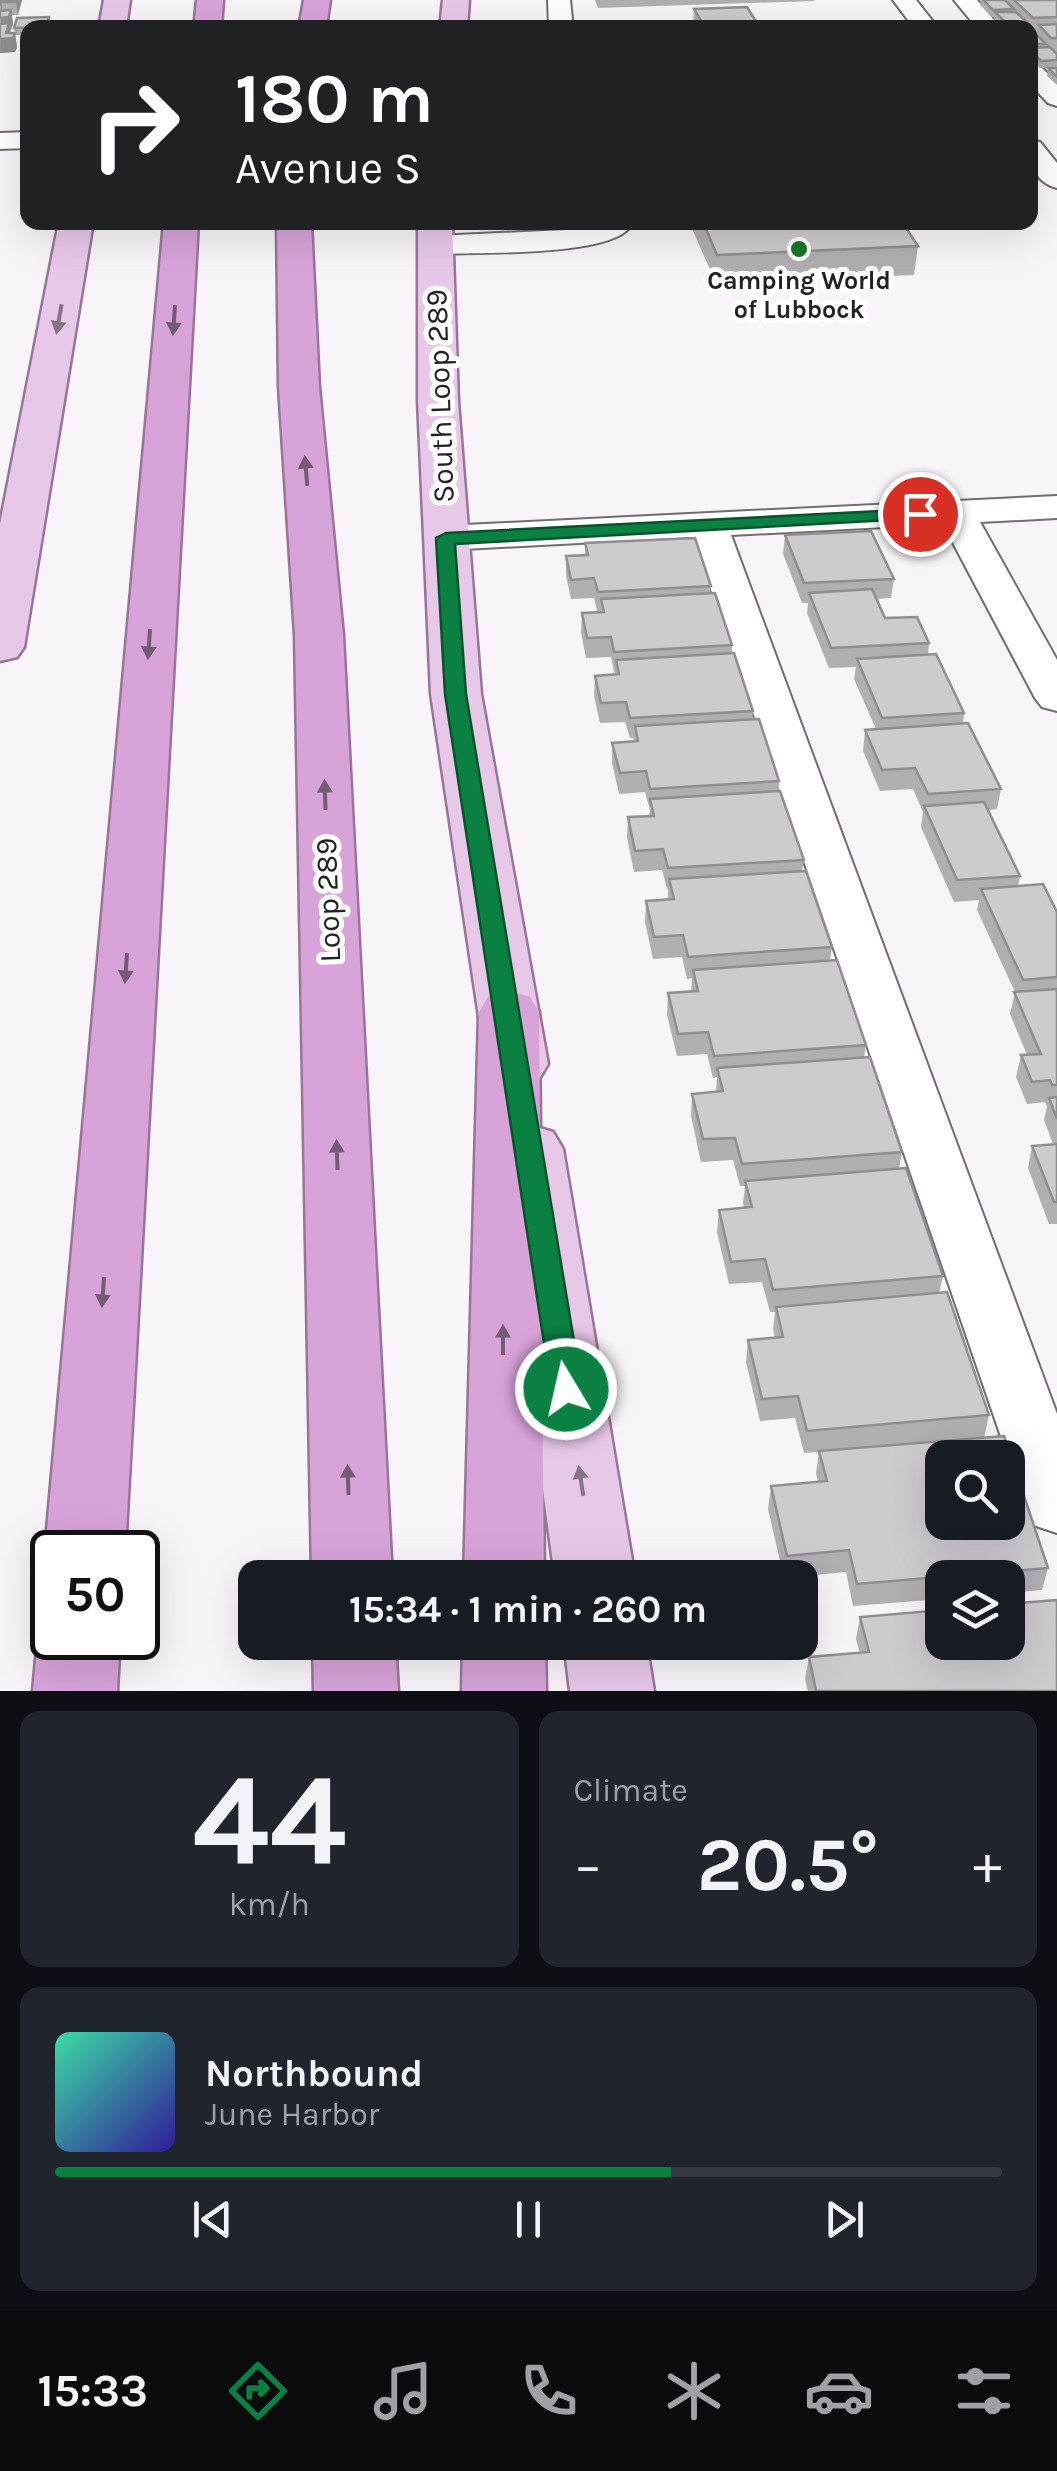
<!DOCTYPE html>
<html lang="en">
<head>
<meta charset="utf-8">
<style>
	:root { --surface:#171b24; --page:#20242c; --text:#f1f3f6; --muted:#9ea1a6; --line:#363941; --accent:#0b8043 }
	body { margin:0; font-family:Karla,sans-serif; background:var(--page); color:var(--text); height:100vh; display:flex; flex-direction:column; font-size:38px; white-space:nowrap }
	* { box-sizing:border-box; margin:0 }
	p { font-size:32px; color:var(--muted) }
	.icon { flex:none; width:55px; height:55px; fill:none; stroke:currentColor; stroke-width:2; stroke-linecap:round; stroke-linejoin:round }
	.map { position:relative; height:1691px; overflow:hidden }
	.side { display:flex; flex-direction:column; gap:20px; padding:20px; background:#0d0f14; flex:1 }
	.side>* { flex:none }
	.hud { position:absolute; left:20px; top:20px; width:1018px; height:210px; border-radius:20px; box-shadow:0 10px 40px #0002; background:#202124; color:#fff; overflow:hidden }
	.buttons { position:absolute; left:925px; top:1440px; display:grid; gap:20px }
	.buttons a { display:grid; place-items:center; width:100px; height:100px; border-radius:20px; background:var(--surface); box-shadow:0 10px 40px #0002; font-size:50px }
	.speed { position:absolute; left:30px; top:1530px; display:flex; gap:20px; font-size:50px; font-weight:700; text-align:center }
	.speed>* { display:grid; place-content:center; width:130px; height:130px; border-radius:50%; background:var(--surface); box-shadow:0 10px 40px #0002; line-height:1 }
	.speed .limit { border:5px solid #111; border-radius:15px; background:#fff; color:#111 }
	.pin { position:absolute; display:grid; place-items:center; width:85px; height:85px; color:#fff; margin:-42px; border:5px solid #fff; border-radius:50%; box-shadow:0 2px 10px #0007 }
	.me { position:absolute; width:110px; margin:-55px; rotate:351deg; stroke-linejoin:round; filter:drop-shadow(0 0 8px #0008) }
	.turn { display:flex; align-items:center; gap:35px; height:210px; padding:0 50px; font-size:45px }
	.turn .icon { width:130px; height:130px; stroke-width:2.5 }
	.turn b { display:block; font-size:70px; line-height:85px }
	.big { font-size:75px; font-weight:700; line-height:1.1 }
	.side .tile { flex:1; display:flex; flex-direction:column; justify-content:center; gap:15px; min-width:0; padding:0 35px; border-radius:20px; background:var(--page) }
	.side .dial { align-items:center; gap:0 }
	.dial b { font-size:130px; line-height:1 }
	.song { display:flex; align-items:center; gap:30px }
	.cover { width:120px; height:120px; border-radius:15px; background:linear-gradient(135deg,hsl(160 70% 55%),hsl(250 70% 35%)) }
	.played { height:10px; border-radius:5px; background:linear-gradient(90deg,var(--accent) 65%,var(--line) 65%) }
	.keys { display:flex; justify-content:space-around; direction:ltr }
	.heat { display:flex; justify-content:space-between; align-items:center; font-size:55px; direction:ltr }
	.side .tiles { flex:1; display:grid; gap:20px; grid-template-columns:1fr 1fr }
	.tile:last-child { grid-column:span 2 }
	.trip { position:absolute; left:238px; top:1560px; width:580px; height:100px; border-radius:20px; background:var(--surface); box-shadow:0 10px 40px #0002; font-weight:700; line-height:100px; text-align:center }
	.menu { display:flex; height:160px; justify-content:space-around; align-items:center; background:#090b0e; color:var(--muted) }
	.menu .icon { width:70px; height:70px }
	.menu .current { color:var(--accent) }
	.menu b { font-size:45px; color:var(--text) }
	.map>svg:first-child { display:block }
</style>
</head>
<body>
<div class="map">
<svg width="1057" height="1691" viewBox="0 0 1057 1691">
	<rect width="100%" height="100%" fill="#f9f4f9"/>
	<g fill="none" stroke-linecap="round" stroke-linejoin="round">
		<defs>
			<g id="minor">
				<polygon points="548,0 570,0 573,28 549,28"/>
				<polygon points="893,0 916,0 938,28 914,28"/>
				<polygon points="954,0 977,0 1001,28 977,28"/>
				<polygon points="1030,63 1039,65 1057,83 1057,106 1048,103 1030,84"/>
				<polygon points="28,132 28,148 0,149 0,133"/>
				<path d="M 1030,140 L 1040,142 L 1057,163 L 1057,188 C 1033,182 1030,161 1030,140 Z"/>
				<path d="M 600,222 L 629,222 L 630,227 C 608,257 475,252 435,254 L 424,251 L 420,245 L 424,239 L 435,236 L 587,229 Z"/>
				<polygon points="1057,496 1057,518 980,522 1057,660 1057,711 1042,707 1035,698 943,524 731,535 1057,1414 1057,1533 1033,1525 1024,1504 693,537 445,550 431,546 426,538 431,530 445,526"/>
			</g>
			<g id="major">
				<polygon points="104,0 130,0 126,28 99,28"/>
				<polygon points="443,0 469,0 467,28 440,28"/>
				<polygon points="59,222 93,222 24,647 17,657 0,661 0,524"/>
				<polygon points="418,222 452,222 458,401 481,694 548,1064 539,1079 517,1086 495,1079 486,1064 431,694 418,401"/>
				<polygon points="530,1125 553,1132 563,1149 635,1578 555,1578 497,1149 507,1132"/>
				<polygon points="564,1642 646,1642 654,1691 570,1691"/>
			</g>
			<g id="highway">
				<polygon points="197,0 223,0 221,28 194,28"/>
				<polygon points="304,0 330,0 326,28 299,28"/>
				<polygon points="164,222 198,222 125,1552 52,1552 52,1567 45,1552"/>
				<polygon points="277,222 311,222 319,387 343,635 392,1578 312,1578 295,635 279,387"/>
				<polygon points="509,991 530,997 539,1012 544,1578 464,1578 479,1012 488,997"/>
				<polygon points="52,1610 52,1638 120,1638 117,1691 33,1691 38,1638"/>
				<polygon points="313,1642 395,1642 398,1691 314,1691"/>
				<polygon points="463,1642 545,1642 546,1691 462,1691"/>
			</g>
		</defs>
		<use href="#minor" stroke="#706c70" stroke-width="4"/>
		<use href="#major" stroke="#997699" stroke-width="5"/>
		<use href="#highway" stroke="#997699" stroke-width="5"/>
		<use href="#minor" fill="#fff" fill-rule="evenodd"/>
		<use href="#major" fill="#e8c8e8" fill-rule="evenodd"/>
		<use href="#highway" fill="#d8a3d9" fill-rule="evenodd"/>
	</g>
	<g fill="#b2aeb2">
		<polygon points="0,0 22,0 18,15 12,15 13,24 10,33 15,33 14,28 50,24 28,28 28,35 15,35 17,47 15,52 0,53"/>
		<polygon points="595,0 814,0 814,1 598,8"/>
		<polygon points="981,0 1057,0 1057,68 1040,68 1030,58 1030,28 1002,28 994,19 995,17 992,17 980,5"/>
		<polygon points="694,9 760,28 696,28 693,22"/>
		<polygon points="1048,68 1057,68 1057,85 1047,76"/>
		<polygon points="689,222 902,222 918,246 914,275 716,283"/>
		<polygon points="785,535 894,579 891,598 876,599 885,618 929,643 928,655 964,713 963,724 1001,789 997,809 989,810 1020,876 1018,886 1057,912 1057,1224 1049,1224 1028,1168 1032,1146 1053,1144 1044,1120 1047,1107 1045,1102 1027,1104 1016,1077 1021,1055 1027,1055 1010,1014 1015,992 977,910 979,900 954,902 921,827 923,812 913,789 880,791 863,751 865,730 876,729 854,679 856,667 829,668 807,613 808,603 802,603 783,554"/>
		<polygon points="585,543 711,586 710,593 732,645 732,653 753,711 752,719 779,781 779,791 804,860 802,871 832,947 830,960 866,1045 864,1057 902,1152 899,1169 943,1276 939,1293 989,1415 984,1438 1048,1568 1042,1590 1008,1593 1008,1578 942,1578 942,1599 853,1606 846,1572 784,1578 768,1509 771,1486 818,1482 816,1473 819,1452 804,1453 795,1418 760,1421 746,1362 748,1340 775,1338 773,1329 775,1312 770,1312 762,1282 729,1284 717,1232 719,1210 744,1208 743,1203 745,1186 740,1186 733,1160 701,1162 691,1116 692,1094 716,1092 717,1077 713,1078 707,1054 677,1056 667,1015 668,993 691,991 692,978 687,979 682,957 653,959 645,922 646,901 668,899 668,889 667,889 662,870 634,872 627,838 628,817 649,816 650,810 645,792 619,794 612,763 612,743 634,742 634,738 630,738 625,722 600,723 594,696 595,676 615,674 615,672 614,672 611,657 586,658 581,633 582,613 601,611 597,611 594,598 571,599 566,576 566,556 585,555"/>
		<polygon points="860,1617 1057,1691 808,1691 805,1679 809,1657 860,1653 856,1639"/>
	</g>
	<g fill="#918d91">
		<polygon points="16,0 22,0 18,15 16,2"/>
		<polygon points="1,2 3,16 11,10 13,24 10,31 11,37 15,33 17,47 15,52 0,53"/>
	</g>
	<g fill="#cfcacf" stroke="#918d91" stroke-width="2.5" fill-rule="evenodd">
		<polygon points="0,0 16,0 16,2 1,2 0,6"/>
		<polygon points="983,0 1005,0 1014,9 993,10"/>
		<polygon points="1014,0 1057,0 1057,17 1033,18"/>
		<polygon points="747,7 760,28 704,26 694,9"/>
		<polygon points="11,10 9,17 0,18 0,11"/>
		<polygon points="995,12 1016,12 1029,24 1008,25"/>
		<polygon points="49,17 47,27 14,28 17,18"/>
		<polygon points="9,23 6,33 15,33 13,38 0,39 0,24"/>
		<polygon points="1057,24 1057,38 1051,38 1039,25"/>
		<polygon points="1030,31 1033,31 1046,44 1030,44"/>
		<polygon points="1050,47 1057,54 1057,60 1041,61 1030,50 1030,48"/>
		<polygon points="1048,68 1057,68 1057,77"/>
		<polygon points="703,222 902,222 918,246 717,255"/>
		<polygon points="871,531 894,579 804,583 785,535"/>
		<polygon points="695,538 711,586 598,592 594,578 571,580 566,556 588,555 585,543"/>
		<polygon points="872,589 885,618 917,617 929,643 831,648 809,593"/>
		<polygon points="715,593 732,645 614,652 611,637 587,638 582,613 604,612 601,599"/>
		<polygon points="734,653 753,711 630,718 626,702 601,703 595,676 619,674 616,660"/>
		<polygon points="936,654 964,713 882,718 857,659"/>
		<polygon points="759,719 779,781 650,789 646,771 620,773 612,743 638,741 635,726"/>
		<polygon points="968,723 1001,789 928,794 915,768 882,770 865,730"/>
		<polygon points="780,791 804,860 668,868 663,849 635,851 628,817 654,816 650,799"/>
		<polygon points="984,802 1020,876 957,880 924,806"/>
		<polygon points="806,871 832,947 688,957 683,935 654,937 646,901 674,899 669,879"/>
		<polygon points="1043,884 1057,912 1057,977 1023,980 981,889"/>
		<polygon points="837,960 866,1045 714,1056 708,1032 678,1034 668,993 698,991 693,970"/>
		<polygon points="1057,989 1057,1085 1052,1085 1050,1080 1032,1082 1021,1055 1041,1054 1014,992"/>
		<polygon points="870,1057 902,1152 742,1164 735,1138 703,1139 692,1094 723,1091 717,1068"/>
		<polygon points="1057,1097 1057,1119 1049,1098"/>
		<polygon points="1057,1144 1057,1202 1054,1202 1032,1146"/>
		<polygon points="906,1168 943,1276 773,1290 765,1259 731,1262 719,1210 752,1207 745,1181"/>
		<polygon points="947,1292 989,1415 807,1431 798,1396 762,1399 748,1340 783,1337 776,1307"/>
		<path d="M 1004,1436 L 1048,1568 L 857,1584 L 849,1550 L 787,1556 L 771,1486 L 827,1481 L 819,1451 ZM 942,1458 L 1008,1458 L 1008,1522 L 942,1522 Z"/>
		<polygon points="1057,1600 1057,1691 816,1691 809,1657 869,1652 860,1617 942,1610 942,1642 1008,1642 1008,1604"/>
	</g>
	<defs><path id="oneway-solid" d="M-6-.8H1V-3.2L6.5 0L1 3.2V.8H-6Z" transform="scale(2.5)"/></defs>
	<g fill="#867586">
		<use href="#oneway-solid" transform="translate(59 319) rotate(100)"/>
		<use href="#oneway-solid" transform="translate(581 1481) rotate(-99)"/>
	</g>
	<g fill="#745c75">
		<use href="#oneway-solid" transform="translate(174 320) rotate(94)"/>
		<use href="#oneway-solid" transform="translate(306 471) rotate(-95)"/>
		<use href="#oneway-solid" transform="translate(149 644) rotate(94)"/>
		<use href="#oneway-solid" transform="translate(325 795) rotate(-92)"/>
		<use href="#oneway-solid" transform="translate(126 968) rotate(94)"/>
		<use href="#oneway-solid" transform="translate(337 1155) rotate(-92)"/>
		<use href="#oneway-solid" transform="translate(103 1292) rotate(94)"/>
		<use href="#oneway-solid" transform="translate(503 1340) rotate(-90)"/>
		<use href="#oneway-solid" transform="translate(348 1480) rotate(-92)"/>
	</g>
	<polygon fill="#0b8043" stroke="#07532c" stroke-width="2.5" points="920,509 926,510 926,518 455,544 466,694 582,1389 577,1398 566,1402 556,1398 551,1389 445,694 436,538 446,533"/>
	<circle fill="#15782a" stroke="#fff" stroke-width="4" cx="799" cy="249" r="10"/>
	<g text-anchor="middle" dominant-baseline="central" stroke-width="10" stroke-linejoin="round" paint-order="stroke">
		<g font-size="25" font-weight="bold" fill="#232223" stroke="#fff">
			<text x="799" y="280">Camping World<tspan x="799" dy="29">of Lubbock</tspan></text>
		</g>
		<g font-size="30" fill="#232223" stroke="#fff">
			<text transform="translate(440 396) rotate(-92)">South Loop 289</text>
			<text transform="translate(328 900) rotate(-92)">Loop 289</text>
		</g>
	</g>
</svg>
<div class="buttons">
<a><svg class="icon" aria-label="search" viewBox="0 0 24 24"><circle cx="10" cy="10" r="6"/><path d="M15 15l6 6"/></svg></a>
<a><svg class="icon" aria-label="layers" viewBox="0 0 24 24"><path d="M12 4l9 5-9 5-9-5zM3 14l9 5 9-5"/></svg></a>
</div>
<div class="speed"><div class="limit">50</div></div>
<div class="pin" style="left:920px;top:514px;background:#d93025"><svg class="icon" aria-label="arrive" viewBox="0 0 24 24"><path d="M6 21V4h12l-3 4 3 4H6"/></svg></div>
<svg class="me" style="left:566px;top:1389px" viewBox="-20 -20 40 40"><circle r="17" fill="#0b8043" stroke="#fff" stroke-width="3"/><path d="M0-11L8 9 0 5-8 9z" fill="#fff"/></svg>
<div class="trip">15:34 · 1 min · 260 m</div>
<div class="hud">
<div class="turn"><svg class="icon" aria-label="right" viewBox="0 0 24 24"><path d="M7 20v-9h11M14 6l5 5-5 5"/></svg><div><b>180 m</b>Avenue S</div></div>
</div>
</div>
<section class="side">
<div class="tiles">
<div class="tile dial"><b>44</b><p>km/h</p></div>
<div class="tile"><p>Climate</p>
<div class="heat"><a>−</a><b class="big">20.5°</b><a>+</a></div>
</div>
<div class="tile">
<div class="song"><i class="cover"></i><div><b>Northbound</b><p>June Harbor</p></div></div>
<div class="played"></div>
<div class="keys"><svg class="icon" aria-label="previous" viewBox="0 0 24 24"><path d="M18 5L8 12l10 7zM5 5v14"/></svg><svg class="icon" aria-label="pause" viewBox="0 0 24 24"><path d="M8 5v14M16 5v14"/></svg><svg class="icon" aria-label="next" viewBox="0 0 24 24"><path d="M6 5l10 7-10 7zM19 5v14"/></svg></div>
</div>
</div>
</section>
<nav class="menu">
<b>15:33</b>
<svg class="icon current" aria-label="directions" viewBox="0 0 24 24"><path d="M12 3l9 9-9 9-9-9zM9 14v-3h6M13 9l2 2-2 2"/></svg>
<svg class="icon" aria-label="music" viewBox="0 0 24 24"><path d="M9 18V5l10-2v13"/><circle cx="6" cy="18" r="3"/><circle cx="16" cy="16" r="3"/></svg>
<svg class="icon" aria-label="phone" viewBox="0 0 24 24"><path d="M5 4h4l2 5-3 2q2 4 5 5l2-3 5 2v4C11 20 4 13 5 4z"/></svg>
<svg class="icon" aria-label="climate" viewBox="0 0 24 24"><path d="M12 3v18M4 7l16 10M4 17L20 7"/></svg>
<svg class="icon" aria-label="car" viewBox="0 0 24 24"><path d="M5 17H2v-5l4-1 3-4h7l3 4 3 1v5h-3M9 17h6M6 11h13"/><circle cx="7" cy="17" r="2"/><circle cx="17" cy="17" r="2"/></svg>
<svg class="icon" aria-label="filters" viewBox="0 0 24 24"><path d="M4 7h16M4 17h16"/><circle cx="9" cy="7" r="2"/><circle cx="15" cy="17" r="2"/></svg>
</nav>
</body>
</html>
